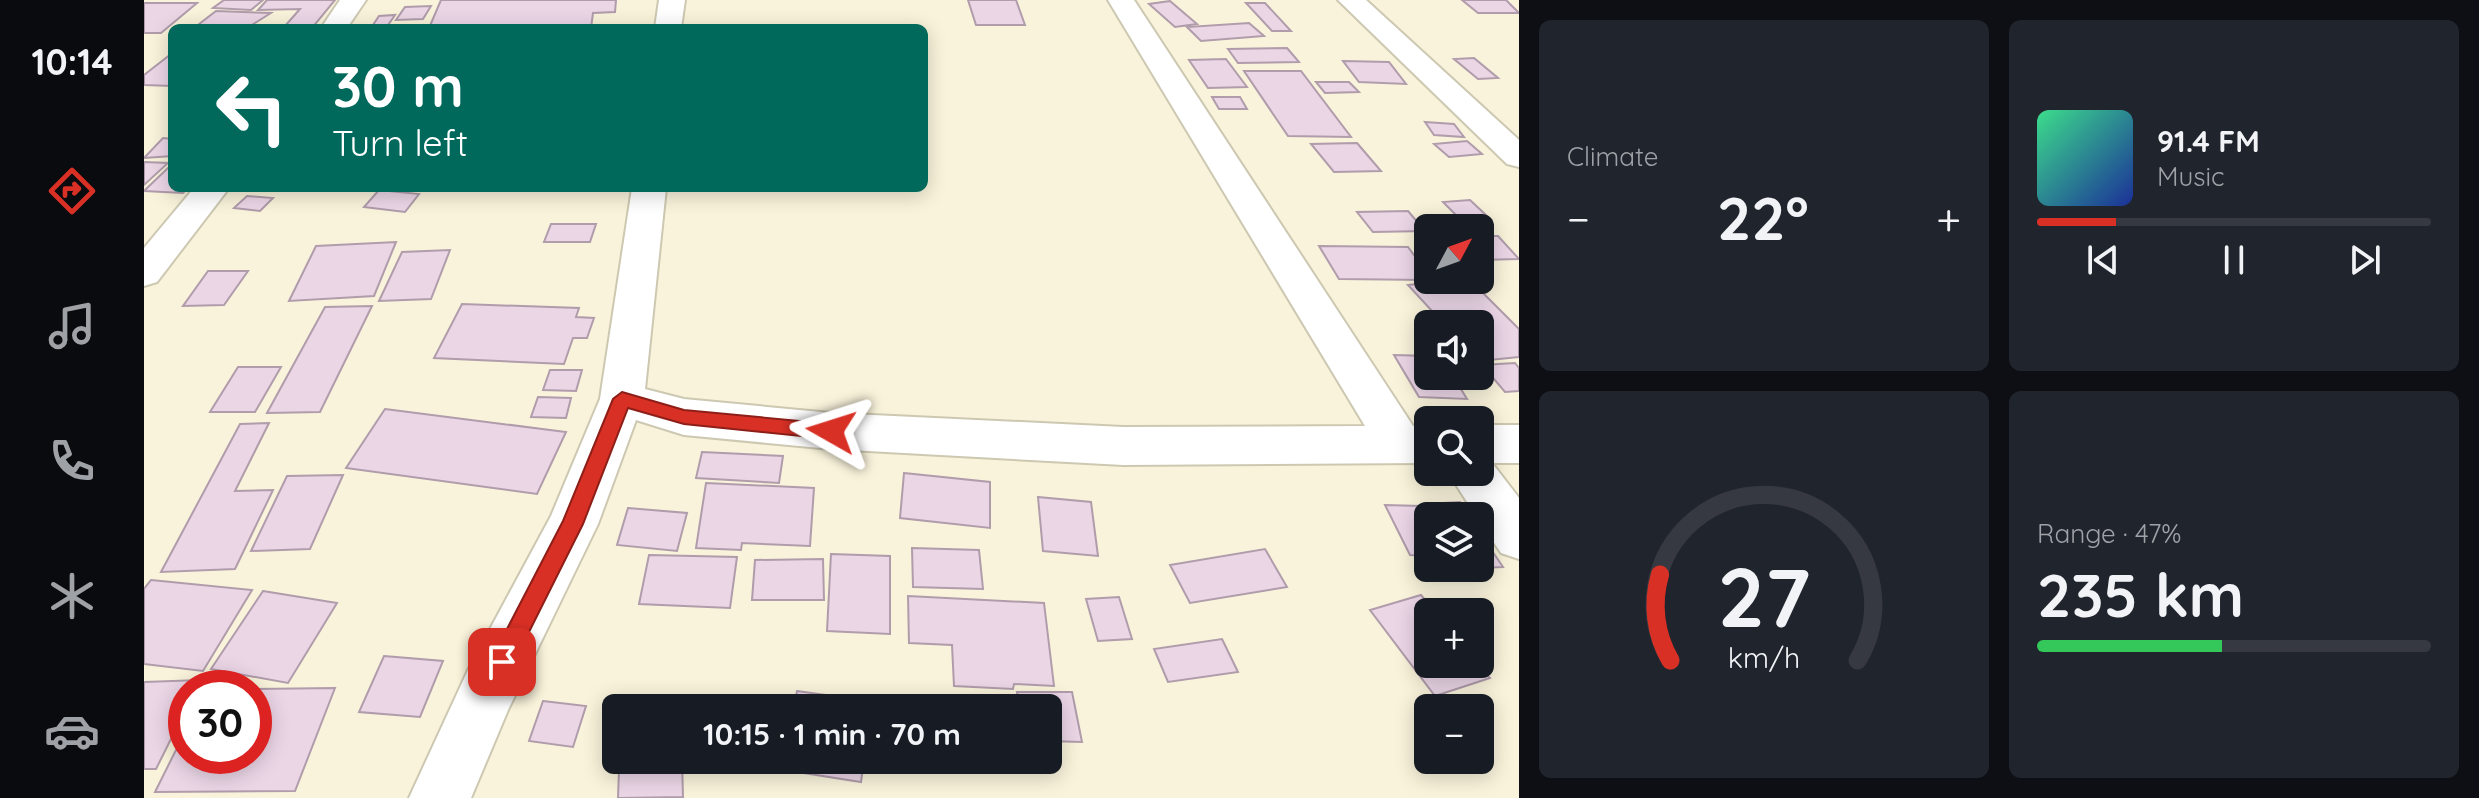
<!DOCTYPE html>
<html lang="en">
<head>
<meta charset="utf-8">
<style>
	:root { --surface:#171b24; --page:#20242c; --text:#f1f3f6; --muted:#9ea1a6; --line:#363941; --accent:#d93025 }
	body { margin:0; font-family:Quicksand,sans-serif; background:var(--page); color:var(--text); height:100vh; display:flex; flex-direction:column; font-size:30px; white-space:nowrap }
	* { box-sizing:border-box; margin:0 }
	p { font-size:26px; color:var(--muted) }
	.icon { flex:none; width:44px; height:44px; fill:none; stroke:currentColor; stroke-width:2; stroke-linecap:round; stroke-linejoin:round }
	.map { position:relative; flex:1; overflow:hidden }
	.sheet { display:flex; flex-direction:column; gap:20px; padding:20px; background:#0d0f14; width:960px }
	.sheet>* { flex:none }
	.hud { position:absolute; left:24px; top:24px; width:760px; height:168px; border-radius:12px; box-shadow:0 4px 20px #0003; background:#00695c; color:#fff; overflow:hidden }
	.needle { width:52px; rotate:49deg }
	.buttons { position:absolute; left:1270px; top:214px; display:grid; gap:16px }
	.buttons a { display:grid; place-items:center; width:80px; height:80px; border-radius:12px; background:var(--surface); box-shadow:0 4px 20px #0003; font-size:40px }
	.speed { position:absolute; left:24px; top:670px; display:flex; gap:16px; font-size:40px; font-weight:700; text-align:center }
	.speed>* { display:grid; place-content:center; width:104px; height:104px; border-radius:50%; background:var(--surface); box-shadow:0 4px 20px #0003; line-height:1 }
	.speed .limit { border:12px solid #d22; background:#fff; color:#111 }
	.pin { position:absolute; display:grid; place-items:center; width:68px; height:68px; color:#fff; margin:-34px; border-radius:16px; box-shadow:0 4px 12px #0006 }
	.me { position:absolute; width:88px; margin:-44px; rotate:276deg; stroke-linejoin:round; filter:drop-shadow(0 0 6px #0008) }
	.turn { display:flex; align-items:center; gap:28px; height:168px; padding:0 32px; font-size:36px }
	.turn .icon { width:104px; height:104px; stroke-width:2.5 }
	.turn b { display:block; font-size:56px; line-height:68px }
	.big { font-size:60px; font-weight:700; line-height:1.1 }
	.sheet .widget { flex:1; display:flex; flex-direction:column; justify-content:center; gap:12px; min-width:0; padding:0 28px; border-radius:12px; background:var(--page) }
	.sheet .dial { align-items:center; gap:0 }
	.dial svg { height:208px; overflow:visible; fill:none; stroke:var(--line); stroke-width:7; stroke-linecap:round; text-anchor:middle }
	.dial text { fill:var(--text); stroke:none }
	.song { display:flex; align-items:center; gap:24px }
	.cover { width:96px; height:96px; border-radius:12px; background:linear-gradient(135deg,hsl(150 70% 55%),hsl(230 70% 35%)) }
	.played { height:8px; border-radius:4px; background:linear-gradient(90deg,var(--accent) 20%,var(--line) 20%) }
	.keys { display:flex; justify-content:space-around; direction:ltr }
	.heat { display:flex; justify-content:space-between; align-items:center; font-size:44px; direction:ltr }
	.charge { height:12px; border-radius:6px; background:linear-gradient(90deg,#34c759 47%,var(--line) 0) }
	.sheet .tiles { flex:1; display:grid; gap:20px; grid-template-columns:repeat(2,1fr) }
	.trip { position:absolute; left:458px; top:694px; width:460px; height:80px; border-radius:12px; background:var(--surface); box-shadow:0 4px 20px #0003; font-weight:700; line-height:80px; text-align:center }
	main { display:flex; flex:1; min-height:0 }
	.tabs { display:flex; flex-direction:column; width:144px; justify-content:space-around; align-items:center; background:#090b0e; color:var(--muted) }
	.tabs .icon { width:56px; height:56px }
	.tabs .on { color:var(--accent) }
	.tabs b { font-size:36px; color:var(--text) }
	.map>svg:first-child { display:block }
</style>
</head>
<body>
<main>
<nav class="tabs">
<b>10:14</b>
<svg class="icon on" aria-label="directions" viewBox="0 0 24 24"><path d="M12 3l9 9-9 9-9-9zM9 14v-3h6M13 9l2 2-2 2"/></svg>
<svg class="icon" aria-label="music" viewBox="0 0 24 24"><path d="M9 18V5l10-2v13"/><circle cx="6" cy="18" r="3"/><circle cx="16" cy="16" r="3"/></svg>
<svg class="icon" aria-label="phone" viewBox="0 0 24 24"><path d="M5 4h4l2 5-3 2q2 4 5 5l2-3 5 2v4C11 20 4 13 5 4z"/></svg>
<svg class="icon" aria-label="climate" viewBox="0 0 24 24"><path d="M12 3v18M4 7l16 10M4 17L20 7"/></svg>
<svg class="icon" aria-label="car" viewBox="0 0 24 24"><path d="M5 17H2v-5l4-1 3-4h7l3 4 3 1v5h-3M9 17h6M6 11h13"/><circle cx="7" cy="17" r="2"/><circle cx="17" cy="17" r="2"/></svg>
</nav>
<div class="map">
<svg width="1375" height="798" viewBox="0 0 1375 798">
	<rect width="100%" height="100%" fill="#f9f3db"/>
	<g fill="#ebd6e6" stroke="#b09cab" stroke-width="2">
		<polygon points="80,0 119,0 107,10 69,8"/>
		<polygon points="123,0 191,0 168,28 105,28 141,26 156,9 114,10"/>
		<polygon points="297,0 472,0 471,12 449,13 447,28 285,28"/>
		<polygon points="824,0 872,0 881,25 832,25"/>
		<polygon points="1318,0 1362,0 1375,13 1334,13"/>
		<polygon points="1026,1 1053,24 1031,27 1005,4"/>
		<polygon points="0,3 53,3 17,33 0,33"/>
		<polygon points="1102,3 1121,3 1147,31 1128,31"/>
		<polygon points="287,6 279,19 252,20 261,7"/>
		<polygon points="72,11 127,13 103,28 50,28"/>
		<polygon points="251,15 242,28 227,28 235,16"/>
		<polygon points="1105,23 1120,36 1057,41 1043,27"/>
		<polygon points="1143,48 1155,62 1094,63 1084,49"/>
		<polygon points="27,54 28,86 0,85 0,75"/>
		<polygon points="1330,58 1354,78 1334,79 1310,59"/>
		<polygon points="1082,59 1103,87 1064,88 1045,60"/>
		<polygon points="1199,61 1245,62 1262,84 1215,82"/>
		<polygon points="1100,71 1157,71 1207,137 1144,136"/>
		<polygon points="1172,82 1205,82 1215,92 1181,93"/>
		<polygon points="1068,97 1096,97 1103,109 1075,109"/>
		<polygon points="1281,122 1310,124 1320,137 1290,135"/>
		<polygon points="19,138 28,139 28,156 0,158"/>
		<polygon points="1323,141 1338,154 1305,157 1290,144"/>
		<polygon points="1213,143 1237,171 1190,172 1167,144"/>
		<polygon points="0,162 24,163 0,185"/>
		<polygon points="28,164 28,188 44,188 39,193 0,191"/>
		<polygon points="235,190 275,194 261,212 220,207"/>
		<polygon points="103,196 129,198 116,211 90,208"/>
		<polygon points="1326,200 1344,217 1316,219 1299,202"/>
		<polygon points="1264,211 1281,231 1229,232 1213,212"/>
		<polygon points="407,224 452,224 446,242 400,242"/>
		<polygon points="1336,236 1354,236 1375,259 1336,260"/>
		<polygon points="252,242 230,296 145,301 172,246"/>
		<polygon points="1175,246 1264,247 1284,274 1284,280 1195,279"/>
		<polygon points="306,250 287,299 235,301 258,252"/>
		<polygon points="64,271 104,271 80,305 39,306"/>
		<polygon points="1308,280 1326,280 1375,329 1375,357 1336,361 1336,324 1300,324 1264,285"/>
		<polygon points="318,304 435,308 432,317 450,318 443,338 429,338 420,364 290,358"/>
		<polygon points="228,306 176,412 123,413 181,307"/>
		<polygon points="1250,355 1284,356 1284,376 1309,376 1323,399 1275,397"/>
		<polygon points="1371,363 1375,368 1375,391 1361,392 1338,365"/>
		<polygon points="94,367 137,367 111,412 66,412"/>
		<polygon points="406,370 438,370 432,391 399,390"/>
		<polygon points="394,397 427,398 422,418 387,417"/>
		<polygon points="241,409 422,432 393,494 202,468"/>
		<polygon points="125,423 91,491 129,490 91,569 17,572 96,424"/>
		<polygon points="558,452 639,456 635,483 552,478"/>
		<polygon points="760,473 846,482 846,528 756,518"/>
		<polygon points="199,475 166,549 107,551 143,476"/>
		<polygon points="562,483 670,488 666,546 598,543 597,550 552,548"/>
		<polygon points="894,497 947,502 954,556 899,551"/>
		<polygon points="1316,502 1325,516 1290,516 1283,504"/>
		<polygon points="1241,505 1277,506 1284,521 1284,556 1266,555"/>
		<polygon points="484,508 543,513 533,551 473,545"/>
		<polygon points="1336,533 1359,567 1336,568"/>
		<polygon points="768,548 835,550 839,589 769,587"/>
		<polygon points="1121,549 1143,587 1046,603 1026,565"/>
		<polygon points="687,554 746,556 746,634 683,631"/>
		<polygon points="505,555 593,557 586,608 495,604"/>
		<polygon points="679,559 680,600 608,600 611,560"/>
		<polygon points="7,580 108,590 59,671 0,664 0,589"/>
		<polygon points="119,591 193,603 144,683 67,669"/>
		<polygon points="1277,595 1291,612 1284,612 1284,664 1334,664 1346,678 1291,696 1226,610"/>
		<polygon points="764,596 900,603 910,686 870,684 869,689 810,686 808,645 765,643"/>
		<polygon points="975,597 988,639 954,641 942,599"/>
		<polygon points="1078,639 1094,672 1024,682 1010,649"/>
		<polygon points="240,656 299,661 276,717 215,712"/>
		<polygon points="56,680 52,688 42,688 42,709 12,769 0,769 0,682"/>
		<polygon points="191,688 151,791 11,792 42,730 42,756 110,756 110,689"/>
		<polygon points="653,691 726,701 725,708 650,708"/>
		<polygon points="873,692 928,692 938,742 904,741 904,708 876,708"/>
		<polygon points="399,701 442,706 429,747 385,741"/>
		<polygon points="538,760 539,797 474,798 475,769"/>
		<polygon points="642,760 720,760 717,782 640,770"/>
	</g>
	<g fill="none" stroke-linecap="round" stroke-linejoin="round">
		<defs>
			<g id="street">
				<polygon points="196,0 222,0 203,28 177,28"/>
				<polygon points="515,0 541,0 537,28 511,28"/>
				<polygon points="964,0 990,0 1269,426 1284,425 1284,463 979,465 687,449 540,435 492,420 454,524 364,710 327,798 265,798 324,670 407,516 456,399 488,188 522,188 501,389 540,399 687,413 979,427 1221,426"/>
				<polygon points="1194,0 1222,0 1375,140 1375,167 1363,164"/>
				<polygon points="50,188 85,188 13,282 0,286 0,248"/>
				<polygon points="1336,425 1375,425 1375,463 1348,463 1375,498 1375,559 1357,553 1336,522 1336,516 1332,516 1304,472 1336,472"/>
			</g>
		</defs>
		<use href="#street" stroke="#cdc8b1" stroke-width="4"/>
		<use href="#street" fill="#fff" fill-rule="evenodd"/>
	</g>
	<polygon fill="#d93025" stroke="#8d1f18" stroke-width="2" points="478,392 540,410 687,424 694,426 697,431 694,437 687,439 540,424 484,408 439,524 366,670 358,673 350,670 347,662 350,654 419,521 469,399"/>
</svg>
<div class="buttons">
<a><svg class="needle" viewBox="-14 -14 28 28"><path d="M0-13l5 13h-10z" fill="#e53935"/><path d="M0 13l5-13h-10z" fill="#9ea1a6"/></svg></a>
<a><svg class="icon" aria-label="sound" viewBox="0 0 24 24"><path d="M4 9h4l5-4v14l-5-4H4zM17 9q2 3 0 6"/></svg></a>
<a><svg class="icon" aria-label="search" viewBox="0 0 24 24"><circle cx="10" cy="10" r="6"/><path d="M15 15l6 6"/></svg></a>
<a><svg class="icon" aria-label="layers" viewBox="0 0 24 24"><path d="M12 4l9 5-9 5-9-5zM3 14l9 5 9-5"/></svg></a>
<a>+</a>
<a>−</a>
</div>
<div class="speed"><div class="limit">30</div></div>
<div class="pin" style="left:358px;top:662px;background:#d93025"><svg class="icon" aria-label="arrive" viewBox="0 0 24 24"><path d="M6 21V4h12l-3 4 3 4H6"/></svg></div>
<svg class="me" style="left:687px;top:431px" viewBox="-20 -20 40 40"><path d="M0-17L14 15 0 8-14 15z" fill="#d93025" stroke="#fff" stroke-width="4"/></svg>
<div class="trip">10:15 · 1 min · 70 m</div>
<div class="hud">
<div class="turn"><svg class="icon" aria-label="left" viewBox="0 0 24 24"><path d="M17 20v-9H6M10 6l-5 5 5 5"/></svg><div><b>30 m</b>Turn left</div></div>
</div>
</div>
<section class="sheet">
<div class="tiles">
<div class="widget"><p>Climate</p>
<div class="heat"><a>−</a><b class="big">22°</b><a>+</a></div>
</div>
<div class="widget">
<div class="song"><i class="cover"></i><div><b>91.4 FM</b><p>Music</p></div></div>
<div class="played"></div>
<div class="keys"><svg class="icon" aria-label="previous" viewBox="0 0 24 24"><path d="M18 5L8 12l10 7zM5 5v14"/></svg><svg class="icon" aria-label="pause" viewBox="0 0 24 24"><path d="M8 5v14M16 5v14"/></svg><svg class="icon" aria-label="next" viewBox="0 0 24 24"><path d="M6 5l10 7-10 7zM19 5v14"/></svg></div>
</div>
<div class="widget dial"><svg viewBox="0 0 100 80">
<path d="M14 69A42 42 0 1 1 86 69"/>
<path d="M14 69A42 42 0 0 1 10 36" stroke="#d93025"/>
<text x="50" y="56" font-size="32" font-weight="700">27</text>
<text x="50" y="72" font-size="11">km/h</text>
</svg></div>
<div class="widget"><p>Range · 47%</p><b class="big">235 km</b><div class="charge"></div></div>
</div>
</section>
</main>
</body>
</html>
